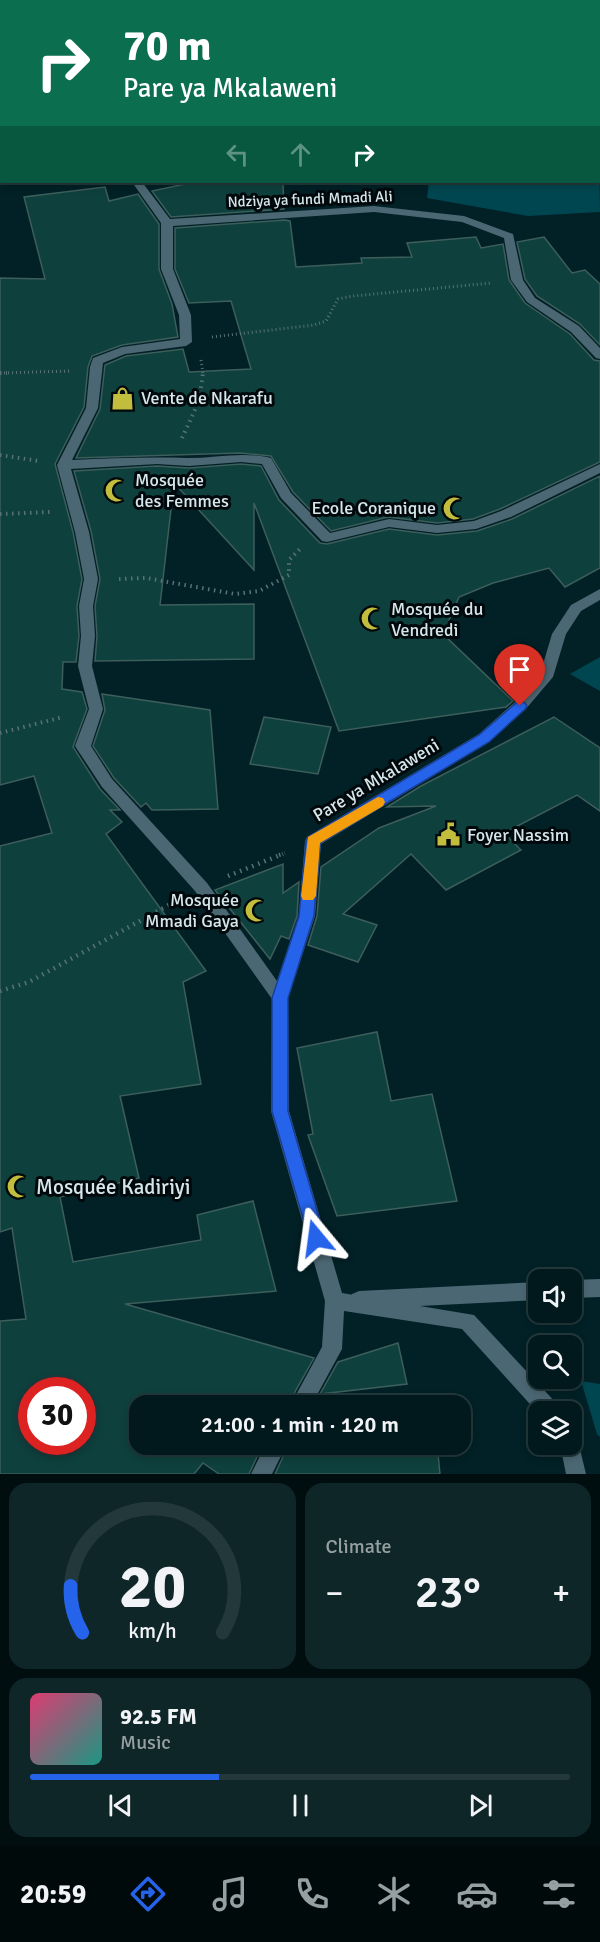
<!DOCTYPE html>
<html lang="en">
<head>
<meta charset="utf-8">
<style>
	:root { --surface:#01191c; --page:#0f2629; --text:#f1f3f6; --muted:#96a0a3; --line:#23383b; --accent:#2563eb }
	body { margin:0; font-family:Signika,sans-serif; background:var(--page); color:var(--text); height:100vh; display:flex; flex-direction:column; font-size:22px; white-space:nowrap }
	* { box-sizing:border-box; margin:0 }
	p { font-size:20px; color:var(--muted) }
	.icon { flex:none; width:33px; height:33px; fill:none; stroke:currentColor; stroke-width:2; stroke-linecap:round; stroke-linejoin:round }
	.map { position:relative; height:1474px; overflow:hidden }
	.sheet { display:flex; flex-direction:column; gap:9px; padding:9px; background:#010e0f; flex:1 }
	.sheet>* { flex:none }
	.top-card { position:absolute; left:0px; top:0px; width:600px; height:183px; box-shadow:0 3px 9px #0003,0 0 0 2px var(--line); background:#0b6e4f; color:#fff; overflow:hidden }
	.tools { position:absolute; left:528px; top:1269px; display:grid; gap:12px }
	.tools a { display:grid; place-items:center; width:54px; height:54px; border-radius:12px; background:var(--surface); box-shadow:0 3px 9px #0003,0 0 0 2px var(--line); font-size:30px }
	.speed { position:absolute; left:18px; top:1377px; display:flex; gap:12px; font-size:30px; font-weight:700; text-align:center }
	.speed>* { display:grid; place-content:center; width:78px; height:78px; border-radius:50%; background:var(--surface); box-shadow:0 3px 9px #0003,0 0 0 2px var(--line); line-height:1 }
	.speed .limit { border:9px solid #d22; background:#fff; color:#111 }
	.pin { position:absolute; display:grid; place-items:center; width:51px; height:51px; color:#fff; margin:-62px -26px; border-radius:50% 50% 50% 0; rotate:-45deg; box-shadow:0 0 6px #0007 }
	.pin .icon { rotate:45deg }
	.me { position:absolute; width:66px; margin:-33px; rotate:344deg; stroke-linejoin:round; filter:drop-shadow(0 0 4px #0008) }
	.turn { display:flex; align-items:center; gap:21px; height:126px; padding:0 24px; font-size:27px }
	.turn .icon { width:78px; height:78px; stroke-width:2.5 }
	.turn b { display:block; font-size:42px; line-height:51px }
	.lanes { display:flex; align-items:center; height:57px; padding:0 24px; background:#0003; justify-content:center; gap:30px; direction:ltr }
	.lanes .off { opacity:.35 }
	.big { font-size:45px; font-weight:600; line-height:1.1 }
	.sheet .tile { flex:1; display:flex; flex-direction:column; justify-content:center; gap:9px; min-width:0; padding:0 21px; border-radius:18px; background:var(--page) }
	.sheet .dial { align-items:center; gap:0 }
	.dial svg { height:156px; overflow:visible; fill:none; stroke:var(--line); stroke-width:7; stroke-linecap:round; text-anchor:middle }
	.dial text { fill:var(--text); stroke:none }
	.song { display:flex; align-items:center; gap:18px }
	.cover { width:72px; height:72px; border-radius:9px; background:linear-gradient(135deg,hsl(340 70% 55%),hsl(170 70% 35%)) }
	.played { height:6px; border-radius:3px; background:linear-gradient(90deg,var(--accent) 35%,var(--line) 35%) }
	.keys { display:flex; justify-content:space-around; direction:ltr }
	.heat { display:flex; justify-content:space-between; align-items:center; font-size:33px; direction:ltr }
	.sheet .tiles { flex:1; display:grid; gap:9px; grid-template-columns:1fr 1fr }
	.tile:last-child { grid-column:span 2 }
	.trip { position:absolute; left:129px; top:1395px; width:342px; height:60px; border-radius:18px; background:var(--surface); box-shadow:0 3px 9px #0003,0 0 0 2px var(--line); font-weight:600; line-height:60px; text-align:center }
	.tab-bar { display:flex; height:96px; justify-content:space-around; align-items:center; background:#000a0b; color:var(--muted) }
	.tab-bar .icon { width:42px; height:42px }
	.tab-bar .active { color:var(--accent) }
	.tab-bar b { font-size:27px; color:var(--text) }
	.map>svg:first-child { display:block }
</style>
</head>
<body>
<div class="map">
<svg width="600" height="1474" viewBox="0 0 600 1474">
	<rect width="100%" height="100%" fill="#012126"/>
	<g fill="#004650">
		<polygon points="598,84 600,212 528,216 427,198 429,182 598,182"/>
		<polygon points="600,657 600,691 570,674"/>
		<polygon points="581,1381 600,1384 600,1437 597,1434"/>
	</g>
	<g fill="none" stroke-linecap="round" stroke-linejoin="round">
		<g fill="#00081d" fill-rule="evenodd">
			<polygon points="598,49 600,49 598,54"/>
			<rect x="0" y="120" width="2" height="6"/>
		</g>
	</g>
	<g fill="#0e403d" stroke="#3d5e5b" stroke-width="1.5" fill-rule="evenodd">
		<polygon points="195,182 283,182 284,209 171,217 152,191"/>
		<path d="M 105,187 L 109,201 L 138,194 L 159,224 L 159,269 L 172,304 L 178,337 L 122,345 L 92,356 L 88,367 L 84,407 L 55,464 L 73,532 L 82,579 L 77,606 L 79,636 L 76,662 L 63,662 L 62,689 L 82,692 L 87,709 L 73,747 L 100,789 L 120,810 L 110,810 L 122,822 L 106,834 L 206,971 L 183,982 L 201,1084 L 120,1096 L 139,1178 L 60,1197 L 73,1262 L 201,1240 L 197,1215 L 253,1201 L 276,1291 L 125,1304 L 314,1358 L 292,1397 L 214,1406 L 140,1406 L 140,1444 L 263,1444 L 249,1474 L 219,1474 L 203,1463 L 194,1474 L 0,1474 L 0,1321 L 26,1319 L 12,1228 L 0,1232 L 0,846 L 52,833 L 34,776 L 0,785 L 0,278 L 45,279 L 24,197 ZM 32,1390 L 82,1390 L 82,1442 L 32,1442 Z"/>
		<polygon points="285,220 290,221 296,267 362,263 361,258 412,257 407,243 476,237 481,248 503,244 509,280 525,303 570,334 594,360 600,361 600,462 500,509 473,519 437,523 388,517 331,531 293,492 271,456 240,453 76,458 100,409 105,365 126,356 183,349 189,372 251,369 231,301 189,303 175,269 175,228"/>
		<polygon points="544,237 572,273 585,270 600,284 600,345 580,324 537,296 525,279 517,242"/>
		<polygon points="241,464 261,466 279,500 320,543 327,544 389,529 437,535 477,531 512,519 600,476 600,568 565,587 549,568 493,583 459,597 443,634 513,701 506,707 339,731 254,503 254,570 174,483 160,605 254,604 254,659 95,661 97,636 95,606 100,579 91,531 74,471 157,466 189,468"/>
		<polygon points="102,694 210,710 218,809 152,810 146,803 141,807 114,778 93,746 105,710"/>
		<polygon points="264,717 331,727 318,774 250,764"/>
		<polygon points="554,717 600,748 600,811 577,795 504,833 521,850 446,890 411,854 343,914 377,925 358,962 308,945 317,916 321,867 379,828 436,806 387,807 421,786"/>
		<polygon points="283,864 283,893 299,882 297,916 289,939 281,936 270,959 215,890"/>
		<polygon points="377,1032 391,1101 432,1094 457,1201 337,1216 308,1135 313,1134 297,1048"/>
		<polygon points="398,1343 407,1384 320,1394 338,1362"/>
		<polygon points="289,1444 437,1444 440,1474 275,1474"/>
	</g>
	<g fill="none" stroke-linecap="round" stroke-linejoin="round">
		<g stroke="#587277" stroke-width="3" stroke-dasharray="1 3" stroke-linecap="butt">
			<polyline points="212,337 314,325 326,321 338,299 353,296 492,283"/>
			<polyline points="201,360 203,374"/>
			<polyline points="0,373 71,371"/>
		</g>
		<g stroke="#587277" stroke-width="4" stroke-dasharray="1.5 4.5" stroke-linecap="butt">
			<polyline points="0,373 7,373"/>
			<polyline points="182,438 199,401 203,373"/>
			<polyline points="0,455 39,461"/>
			<polyline points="0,514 50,512"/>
			<polyline points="119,579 146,578 235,594 259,591 289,575 289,560 301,548"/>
			<polyline points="0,733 63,717"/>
			<polyline points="279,855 285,853"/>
		</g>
		<g stroke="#587277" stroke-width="4.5" stroke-dasharray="1.5 5" stroke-linecap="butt">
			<polyline points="228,876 283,854"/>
			<polyline points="0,991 29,982 178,900"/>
		</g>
		<g fill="#4c6774" fill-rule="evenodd">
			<polygon points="600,1279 600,1297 572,1298 572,1280"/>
			<polygon points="538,1282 538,1300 359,1309 352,1306 349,1300 352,1294 359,1291"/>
		</g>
		<g fill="#4c6774" fill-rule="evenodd">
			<polygon points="77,0 87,0 88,2 78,2"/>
			<rect x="0" y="150" width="2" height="6"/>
			<path d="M 132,182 L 142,182 L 170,219 L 374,206 L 464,216 L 513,234 L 523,280 L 535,298 L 579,326 L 600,348 L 600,359 L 596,358 L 571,332 L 527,302 L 511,280 L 504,238 L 462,222 L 374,212 L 173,226 L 173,269 L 191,315 L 192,342 L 186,346 L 125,354 L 103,363 L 98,408 L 72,460 C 111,458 149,457 188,458 C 216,458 243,451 271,458 L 291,493 L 330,533 L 389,519 L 437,525 L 474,521 L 501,511 L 600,464 L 600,473 L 511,517 L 476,529 L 437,533 L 389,527 L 327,542 L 322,541 L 281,498 L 262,464 L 241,462 L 189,466 L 157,464 L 71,469 L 89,532 L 98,579 L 93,606 L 95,636 L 92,666 L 103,709 L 91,746 L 112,779 L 207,883 L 277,981 L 299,916 L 305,841 L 307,837 L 479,734 L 515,702 L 541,671 L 552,634 L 571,605 L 600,589 L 600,600 L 581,611 L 566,634 L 553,677 L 525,710 L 489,742 L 321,844 L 315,916 L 288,998 L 289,1111 L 342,1293 L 474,1315 L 558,1405 L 561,1412 L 538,1413 L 462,1329 L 344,1311 L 342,1349 L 311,1406 L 290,1406 L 322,1347 L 325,1301 L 271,1111 L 272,999 L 195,891 L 102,787 L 75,746 L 89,709 L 78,666 L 81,636 L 79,606 L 84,579 L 75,532 L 57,465 L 86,408 L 90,367 L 93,358 L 122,347 L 180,339 L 179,315 L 161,269 L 161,223 Z"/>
			<polygon points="572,1435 577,1437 586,1474 566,1474 560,1444 572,1444"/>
			<polygon points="266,1444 287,1444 272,1474 251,1474"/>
		</g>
	</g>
	<polygon fill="#2563eb" stroke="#184099" stroke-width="1.5" points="520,701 525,703 527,706 525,709 489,742 320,843 314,916 288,998 288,1111 325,1238 322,1243 316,1245 310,1243 272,1111 272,998 299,916 306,841 308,837 479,735 516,703"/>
	<polygon fill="#f59e0b" points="378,797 383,798 385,802 383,806 320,843 316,896 313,900 303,900 301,896 308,837"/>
	<defs>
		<symbol id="shop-bare" viewBox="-9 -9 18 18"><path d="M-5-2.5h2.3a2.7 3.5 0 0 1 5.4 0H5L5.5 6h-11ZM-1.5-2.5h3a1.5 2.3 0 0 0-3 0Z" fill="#c3bd3e" stroke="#01080b" stroke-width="2.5" paint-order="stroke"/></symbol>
		<symbol id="mosque-bare" viewBox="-9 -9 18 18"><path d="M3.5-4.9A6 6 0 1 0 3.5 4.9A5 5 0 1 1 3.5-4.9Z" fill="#c3bd3e" stroke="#01080b" stroke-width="2.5" paint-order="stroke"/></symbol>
		<symbol id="civic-bare" viewBox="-9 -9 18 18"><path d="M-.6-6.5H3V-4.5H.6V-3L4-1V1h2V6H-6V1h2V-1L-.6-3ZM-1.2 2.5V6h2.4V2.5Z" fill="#c3bd3e" stroke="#01080b" stroke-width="2.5" paint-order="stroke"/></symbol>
	</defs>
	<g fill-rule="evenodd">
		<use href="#shop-bare" x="106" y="382" width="33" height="33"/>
		<use href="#mosque-bare" x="100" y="474" width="33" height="33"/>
		<use href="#mosque-bare" x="438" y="492" width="33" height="33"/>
		<use href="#mosque-bare" x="356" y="602" width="33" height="33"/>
		<use href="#civic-bare" x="432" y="818" width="33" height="33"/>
		<use href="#mosque-bare" x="240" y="894" width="33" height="33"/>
		<use href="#mosque-bare" x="2" y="1170" width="33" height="33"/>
	</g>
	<g text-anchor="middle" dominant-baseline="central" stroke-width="6" stroke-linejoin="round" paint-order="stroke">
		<g font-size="15" fill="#d6e7eb" stroke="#01080b">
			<text transform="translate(310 199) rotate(-2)">Ndziya ya fundi Mmadi Ali</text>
		</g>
		<g font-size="18" fill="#d6e7eb" stroke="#01080b" text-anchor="start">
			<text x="141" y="398">Vente de Nkarafu</text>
			<text x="135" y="480">Mosquée<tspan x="135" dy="21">des Femmes</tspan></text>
			<text x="436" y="508" text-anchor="end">Ecole Coranique</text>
			<text x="391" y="609">Mosquée du<tspan x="391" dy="21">Vendredi</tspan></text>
			<text x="467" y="835">Foyer Nassim</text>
			<text x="239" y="900" text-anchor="end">Mosquée<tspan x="239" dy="21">Mmadi Gaya</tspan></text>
		</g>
		<g font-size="18" fill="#d6e7eb" stroke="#01080b">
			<text transform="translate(376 780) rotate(-31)">Pare ya Mkalaweni</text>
		</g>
		<g font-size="21" fill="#d6e7eb" stroke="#01080b" text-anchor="start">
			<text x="36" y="1187">Mosquée Kadiriyi</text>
		</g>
	</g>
</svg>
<div class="tools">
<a><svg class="icon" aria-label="sound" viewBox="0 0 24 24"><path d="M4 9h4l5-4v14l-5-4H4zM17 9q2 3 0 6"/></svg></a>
<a><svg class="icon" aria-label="search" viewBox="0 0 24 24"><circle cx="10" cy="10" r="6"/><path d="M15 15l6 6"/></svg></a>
<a><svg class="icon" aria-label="layers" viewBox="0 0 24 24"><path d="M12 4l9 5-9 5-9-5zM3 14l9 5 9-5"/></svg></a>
</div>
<div class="speed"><div class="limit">30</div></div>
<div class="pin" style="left:520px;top:706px;background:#d93025"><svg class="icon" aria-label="arrive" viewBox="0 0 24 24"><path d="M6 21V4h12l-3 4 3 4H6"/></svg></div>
<svg class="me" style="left:316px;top:1238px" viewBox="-20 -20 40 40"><path d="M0-17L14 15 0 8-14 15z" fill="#2563eb" stroke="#fff" stroke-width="4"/></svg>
<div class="trip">21:00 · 1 min · 120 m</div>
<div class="top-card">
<div class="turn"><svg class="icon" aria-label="right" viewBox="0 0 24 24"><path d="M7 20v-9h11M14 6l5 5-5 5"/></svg><div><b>70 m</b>Pare ya Mkalaweni</div></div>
<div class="lanes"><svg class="icon off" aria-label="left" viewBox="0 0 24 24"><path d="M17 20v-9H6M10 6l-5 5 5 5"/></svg><svg class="icon off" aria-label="ahead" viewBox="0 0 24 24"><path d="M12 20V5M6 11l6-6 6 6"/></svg><svg class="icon" aria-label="right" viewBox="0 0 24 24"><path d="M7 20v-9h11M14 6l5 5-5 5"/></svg></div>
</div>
</div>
<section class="sheet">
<div class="tiles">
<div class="tile dial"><svg viewBox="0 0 100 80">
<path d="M14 69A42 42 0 1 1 86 69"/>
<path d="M14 69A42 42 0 0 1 8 45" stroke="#2563eb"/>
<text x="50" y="56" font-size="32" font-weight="700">20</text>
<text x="50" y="72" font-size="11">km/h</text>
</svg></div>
<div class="tile"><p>Climate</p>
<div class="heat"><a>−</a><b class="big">23°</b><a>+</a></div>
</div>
<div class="tile">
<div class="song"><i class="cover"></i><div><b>92.5 FM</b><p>Music</p></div></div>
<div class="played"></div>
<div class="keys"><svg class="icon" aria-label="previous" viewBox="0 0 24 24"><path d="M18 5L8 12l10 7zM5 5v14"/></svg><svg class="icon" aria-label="pause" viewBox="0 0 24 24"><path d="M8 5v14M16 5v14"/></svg><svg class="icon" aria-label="next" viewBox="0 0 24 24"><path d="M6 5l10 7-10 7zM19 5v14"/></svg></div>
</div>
</div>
</section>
<nav class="tab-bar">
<b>20:59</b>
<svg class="icon active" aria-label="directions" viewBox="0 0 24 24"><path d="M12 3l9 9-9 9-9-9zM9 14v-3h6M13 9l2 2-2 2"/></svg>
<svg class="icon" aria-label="music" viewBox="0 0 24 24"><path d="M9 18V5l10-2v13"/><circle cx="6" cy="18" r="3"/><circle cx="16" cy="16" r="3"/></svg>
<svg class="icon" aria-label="phone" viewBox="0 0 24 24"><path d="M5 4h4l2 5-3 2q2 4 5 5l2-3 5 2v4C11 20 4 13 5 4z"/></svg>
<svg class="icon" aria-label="climate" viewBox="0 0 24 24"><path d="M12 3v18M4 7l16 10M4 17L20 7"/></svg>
<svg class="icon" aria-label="car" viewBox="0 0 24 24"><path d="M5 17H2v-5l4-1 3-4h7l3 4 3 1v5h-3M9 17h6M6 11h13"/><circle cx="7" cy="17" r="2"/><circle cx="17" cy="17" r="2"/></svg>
<svg class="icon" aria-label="filters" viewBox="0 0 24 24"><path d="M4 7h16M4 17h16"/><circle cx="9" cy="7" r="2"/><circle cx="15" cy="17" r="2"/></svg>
</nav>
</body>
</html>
